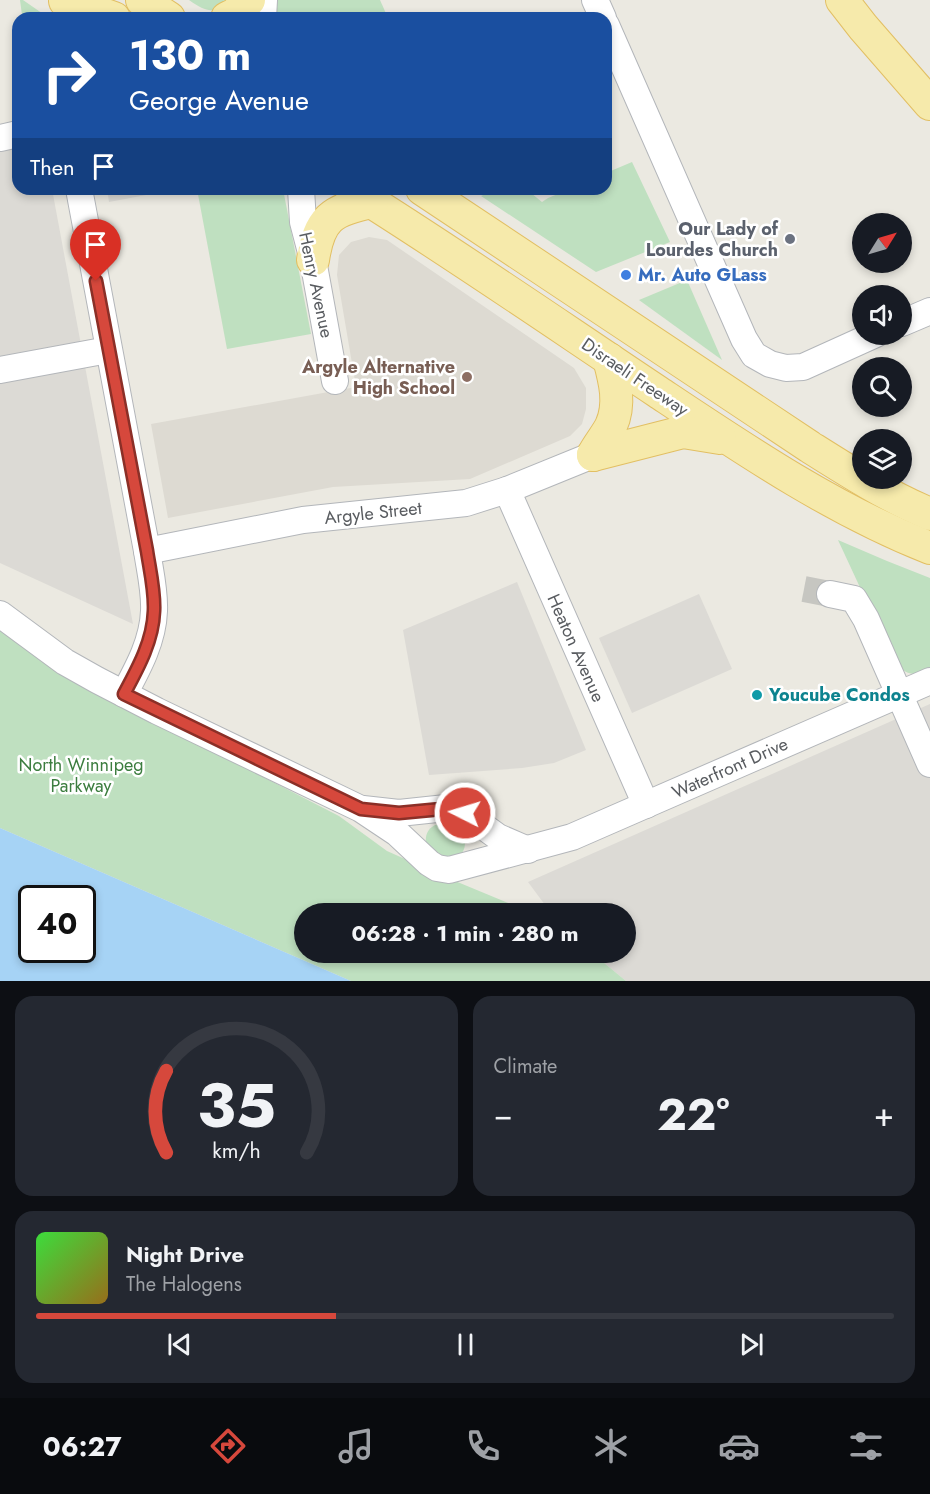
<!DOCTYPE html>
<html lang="en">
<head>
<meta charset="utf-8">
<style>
	:root { --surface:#171b24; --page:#242831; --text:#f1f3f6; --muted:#9ea1a6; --line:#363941; --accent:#d6483c }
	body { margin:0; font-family:Jost,sans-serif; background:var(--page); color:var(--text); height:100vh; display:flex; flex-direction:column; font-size:22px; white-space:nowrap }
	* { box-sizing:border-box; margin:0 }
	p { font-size:20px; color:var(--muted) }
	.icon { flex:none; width:33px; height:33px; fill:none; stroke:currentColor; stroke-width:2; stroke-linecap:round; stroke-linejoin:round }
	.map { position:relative; height:981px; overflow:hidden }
	.drawer { display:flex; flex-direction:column; gap:15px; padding:15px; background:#0d0f14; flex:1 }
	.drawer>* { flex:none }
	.top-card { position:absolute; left:12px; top:12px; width:600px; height:183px; border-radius:18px; box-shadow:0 3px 9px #0003; background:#1a4fa0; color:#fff; overflow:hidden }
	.needle { width:39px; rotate:53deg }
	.buttons { position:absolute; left:852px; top:213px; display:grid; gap:12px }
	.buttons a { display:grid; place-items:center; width:60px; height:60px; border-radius:50%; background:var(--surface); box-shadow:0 3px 9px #0003; font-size:30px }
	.speed { position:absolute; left:18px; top:885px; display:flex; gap:12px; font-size:30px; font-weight:700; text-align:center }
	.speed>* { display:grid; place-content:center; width:78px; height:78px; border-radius:50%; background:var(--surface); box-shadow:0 3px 9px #0003; line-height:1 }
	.speed .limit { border:3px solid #111; border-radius:9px; background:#fff; color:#111 }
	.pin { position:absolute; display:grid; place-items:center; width:51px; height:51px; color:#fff; margin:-62px -26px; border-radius:50% 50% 50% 0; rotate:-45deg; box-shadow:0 0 6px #0007 }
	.pin .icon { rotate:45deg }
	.me { position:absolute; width:66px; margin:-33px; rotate:275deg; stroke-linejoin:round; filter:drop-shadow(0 0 4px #0008) }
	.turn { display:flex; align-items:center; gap:21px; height:126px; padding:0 18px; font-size:27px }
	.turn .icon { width:78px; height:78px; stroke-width:2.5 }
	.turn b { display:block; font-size:42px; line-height:51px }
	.then { display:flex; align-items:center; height:57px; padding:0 18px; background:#0003; gap:12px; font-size:22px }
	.big { font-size:45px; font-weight:700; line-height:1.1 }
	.drawer .widget { flex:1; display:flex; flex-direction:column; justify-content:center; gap:9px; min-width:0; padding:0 21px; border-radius:18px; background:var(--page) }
	.drawer .dial { align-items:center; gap:0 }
	.dial svg { height:156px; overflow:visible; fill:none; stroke:var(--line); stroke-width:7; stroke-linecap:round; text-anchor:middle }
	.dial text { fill:var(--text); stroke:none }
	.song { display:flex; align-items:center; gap:18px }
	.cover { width:72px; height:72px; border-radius:9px; background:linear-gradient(135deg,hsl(120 70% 55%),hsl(40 70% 35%)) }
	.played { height:6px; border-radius:3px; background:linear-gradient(90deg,var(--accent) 35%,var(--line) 35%) }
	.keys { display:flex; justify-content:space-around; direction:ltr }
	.heat { display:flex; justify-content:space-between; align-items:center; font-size:33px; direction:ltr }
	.drawer .tiles { flex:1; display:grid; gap:15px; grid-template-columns:1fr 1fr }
	.widget:last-child { grid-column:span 2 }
	.trip { position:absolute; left:294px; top:903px; width:342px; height:60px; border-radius:30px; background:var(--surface); box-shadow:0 3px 9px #0003; font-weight:700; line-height:60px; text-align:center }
	.dock { display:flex; height:96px; justify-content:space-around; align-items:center; background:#090b0e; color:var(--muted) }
	.dock .icon { width:42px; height:42px }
	.dock .selected { color:var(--accent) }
	.dock b { font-size:27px; color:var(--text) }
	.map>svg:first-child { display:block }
</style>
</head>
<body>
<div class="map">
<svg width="930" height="981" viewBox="0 0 930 981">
	<rect width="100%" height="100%" fill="#ebe9e1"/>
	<g fill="#dcdad5">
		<polygon points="18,145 18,189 52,189 133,624 0,563 0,149"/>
		<polygon points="107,189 178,189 109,202"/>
		<polygon points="517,582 586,750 554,763 522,768 429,775 403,630"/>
		<polygon points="699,594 732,669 632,713 599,638"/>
		<polygon points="930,704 930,981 626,981 592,953 626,952 626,914 551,913 528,882"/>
	</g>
	<polygon fill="#dddad2" points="369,237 387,240 574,368 586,388 586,409 582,424 570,436 470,479 333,487 168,518 151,424 356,387 337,275 339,255 351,242"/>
	<g fill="#bfe0c0">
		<path d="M 20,0 L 23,0 L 49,18 C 39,18 33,14 22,15 Z"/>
		<path d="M 189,0 L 234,0 C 214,13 209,14 189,0 Z"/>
		<polygon points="278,0 380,0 388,18 275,18 276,6"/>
		<polygon points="632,162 670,242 596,272 481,196 496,189 526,189 542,202 548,198 570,189 606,189 606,173"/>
		<polygon points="197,189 283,189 311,334 227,349"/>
		<polygon points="687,280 722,360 639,300"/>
		<path d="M 838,540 L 887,561 L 930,578 L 930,669 C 914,676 910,676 896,665 Z"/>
		<polygon points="0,626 71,678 339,816 387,851 443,876 532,913 304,914 304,952 592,953 626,981 351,981 0,828"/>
		<path d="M 435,825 C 451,824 473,835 462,853 L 444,859 L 426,844 C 425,836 427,829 435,825 Z"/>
	</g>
	<path fill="#a6d3f5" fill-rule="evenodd" d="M 0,828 L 351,981 L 0,981 ZM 32,898 L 82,898 L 82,950 L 32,950 Z"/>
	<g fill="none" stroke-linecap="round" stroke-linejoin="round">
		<polyline stroke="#c6c6c1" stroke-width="26" stroke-dasharray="26 13" stroke-linecap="butt" points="804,589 830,594"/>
		<defs>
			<g id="minor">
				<polyline points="595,0 603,18"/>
				<polyline points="263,18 264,0"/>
				<polyline points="606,25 744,339 754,355 770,364 786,368 803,367 876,334"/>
				<polyline points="0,138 18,134"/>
				<path d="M 79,189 L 147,551 C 150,571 155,591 154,611 C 153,641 138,668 124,694"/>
				<polyline points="301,189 303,222 313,260 335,381"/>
				<polyline points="902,323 930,311"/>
				<polyline points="0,370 108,350"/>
				<polyline points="507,490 646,805"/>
				<polyline points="147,551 303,520 466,503 507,490 593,455"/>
				<polyline points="830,594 854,599 866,619 930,764"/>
				<polyline points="0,614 65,662 97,680 157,711 361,809 397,833 429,863 437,868 449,870 572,837 930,681"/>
				<polyline points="363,809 399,813 446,808 458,810 465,813 498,837 528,850"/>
			</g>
			<g id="major">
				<polyline points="142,0 169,18"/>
				<polyline points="842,0 863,27 930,104"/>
				<polyline points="65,1 114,18"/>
				<polyline points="227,18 235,14 249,0"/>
				<path d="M 351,189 C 455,254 556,324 658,392 C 745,450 832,509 930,548"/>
				<path d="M 422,189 L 810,447 C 848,471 887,496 930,514"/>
				<path d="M 313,260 C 319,219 331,210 372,202"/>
				<polyline points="593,455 683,432 720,438"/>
				<path d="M 593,455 C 598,445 606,436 611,426 C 621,404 615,381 609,359"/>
			</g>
		</defs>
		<use href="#minor" stroke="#b3b6ba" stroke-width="28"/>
		<use href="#major" stroke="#e2bf63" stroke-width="34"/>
		<use href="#minor" stroke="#fff" stroke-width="26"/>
		<use href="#major" stroke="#f6eaab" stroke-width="32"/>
	</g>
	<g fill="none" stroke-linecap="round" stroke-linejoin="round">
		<defs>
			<path id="route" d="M 96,281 L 147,551 C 150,571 155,591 154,611 C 153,641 138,668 124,694 L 361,809 L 399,813 L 452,808 L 465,813"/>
		</defs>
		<use href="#route" stroke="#8b2f27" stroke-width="15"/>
		<use href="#route" stroke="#d6483c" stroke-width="10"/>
	</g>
	<circle fill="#6b7280" stroke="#fff" stroke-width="2" cx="790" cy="239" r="6"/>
	<circle fill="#3f7fe0" stroke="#fff" stroke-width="2" cx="626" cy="275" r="6"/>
	<circle fill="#8d6e63" stroke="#fff" stroke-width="2" cx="467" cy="377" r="6"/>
	<circle fill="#0f9aa8" stroke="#fff" stroke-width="2" cx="757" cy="695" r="6"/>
	<g text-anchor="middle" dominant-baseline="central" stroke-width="5" stroke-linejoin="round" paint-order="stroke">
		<g font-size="18" font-weight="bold" fill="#5b616d" stroke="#fff" text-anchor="end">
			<text x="778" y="229">Our Lady of<tspan x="778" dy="21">Lourdes Church</tspan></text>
		</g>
		<g font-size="18" font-weight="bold" fill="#366cbe" stroke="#fff" text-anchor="start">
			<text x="638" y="275">Mr. Auto GLass</text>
		</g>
		<g font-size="18" fill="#595c60" stroke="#fff">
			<text transform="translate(316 285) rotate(78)">Henry Avenue</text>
			<text transform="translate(635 377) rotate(34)">Disraeli Freeway</text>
			<text transform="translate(373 513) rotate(-6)">Argyle Street</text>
			<text transform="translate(576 648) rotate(66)">Heaton Avenue</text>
			<text transform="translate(730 768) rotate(-24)">Waterfront Drive</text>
		</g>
		<g font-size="18" font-weight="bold" fill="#785e54" stroke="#fff" text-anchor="end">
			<text x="455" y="367">Argyle Alternative<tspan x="455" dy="21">High School</tspan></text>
		</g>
		<g font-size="18" font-weight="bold" fill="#0d838f" stroke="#fff" text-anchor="start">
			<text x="769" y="695">Youcube Condos</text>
		</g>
		<g font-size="18" fill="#3c7d3f" stroke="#fff">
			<text x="81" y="765">North Winnipeg<tspan x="81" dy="21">Parkway</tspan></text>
		</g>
	</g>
</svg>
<div class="buttons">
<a><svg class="needle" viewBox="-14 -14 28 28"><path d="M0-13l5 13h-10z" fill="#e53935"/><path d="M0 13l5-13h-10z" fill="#9ea1a6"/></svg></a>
<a><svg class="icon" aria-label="sound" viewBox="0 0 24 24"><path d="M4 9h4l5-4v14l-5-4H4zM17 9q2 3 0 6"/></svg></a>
<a><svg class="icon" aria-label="search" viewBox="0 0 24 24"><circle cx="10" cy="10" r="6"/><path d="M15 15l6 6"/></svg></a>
<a><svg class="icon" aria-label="layers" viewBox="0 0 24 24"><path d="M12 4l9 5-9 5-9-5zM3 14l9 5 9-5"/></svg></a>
</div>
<div class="speed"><div class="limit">40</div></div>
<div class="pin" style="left:96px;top:281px;background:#d93025"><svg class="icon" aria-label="arrive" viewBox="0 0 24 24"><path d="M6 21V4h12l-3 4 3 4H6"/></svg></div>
<svg class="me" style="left:465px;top:813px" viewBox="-20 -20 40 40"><circle r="17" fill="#d6483c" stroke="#fff" stroke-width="3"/><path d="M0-11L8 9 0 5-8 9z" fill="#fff"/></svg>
<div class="trip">06:28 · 1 min · 280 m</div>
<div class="top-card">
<div class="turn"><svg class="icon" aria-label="right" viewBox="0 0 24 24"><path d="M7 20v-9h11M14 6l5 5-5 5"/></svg><div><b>130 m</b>George Avenue</div></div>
<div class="then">Then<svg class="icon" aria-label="arrive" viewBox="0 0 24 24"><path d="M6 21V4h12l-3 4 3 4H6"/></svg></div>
</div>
</div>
<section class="drawer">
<div class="tiles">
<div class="widget dial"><svg viewBox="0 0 100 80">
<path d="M14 69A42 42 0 1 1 86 69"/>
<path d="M14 69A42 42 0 0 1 14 27" stroke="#d6483c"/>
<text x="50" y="56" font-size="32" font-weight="700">35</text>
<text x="50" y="72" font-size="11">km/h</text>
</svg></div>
<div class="widget"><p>Climate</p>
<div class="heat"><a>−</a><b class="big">22°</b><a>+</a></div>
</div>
<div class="widget">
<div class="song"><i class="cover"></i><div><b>Night Drive</b><p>The Halogens</p></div></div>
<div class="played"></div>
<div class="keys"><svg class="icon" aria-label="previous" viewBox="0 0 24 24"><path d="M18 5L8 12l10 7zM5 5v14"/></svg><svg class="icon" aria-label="pause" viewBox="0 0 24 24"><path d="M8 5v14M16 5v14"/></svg><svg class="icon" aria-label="next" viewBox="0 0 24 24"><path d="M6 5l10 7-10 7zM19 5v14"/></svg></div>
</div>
</div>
</section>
<nav class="dock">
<b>06:27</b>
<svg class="icon selected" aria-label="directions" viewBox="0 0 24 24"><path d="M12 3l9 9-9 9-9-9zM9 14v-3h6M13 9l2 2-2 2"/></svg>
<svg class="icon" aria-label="music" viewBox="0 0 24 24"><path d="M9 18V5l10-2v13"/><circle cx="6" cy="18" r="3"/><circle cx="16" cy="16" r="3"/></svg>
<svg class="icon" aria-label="phone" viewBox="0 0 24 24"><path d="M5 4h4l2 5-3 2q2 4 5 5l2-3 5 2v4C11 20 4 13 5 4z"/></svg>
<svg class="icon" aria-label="climate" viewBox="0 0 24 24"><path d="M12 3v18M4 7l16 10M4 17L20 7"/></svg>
<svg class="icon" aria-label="car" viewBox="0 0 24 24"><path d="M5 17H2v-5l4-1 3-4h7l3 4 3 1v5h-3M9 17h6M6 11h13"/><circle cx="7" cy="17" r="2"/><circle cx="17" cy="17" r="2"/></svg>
<svg class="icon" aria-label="filters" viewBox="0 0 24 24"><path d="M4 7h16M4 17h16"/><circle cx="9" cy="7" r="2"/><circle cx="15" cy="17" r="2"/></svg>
</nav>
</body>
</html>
